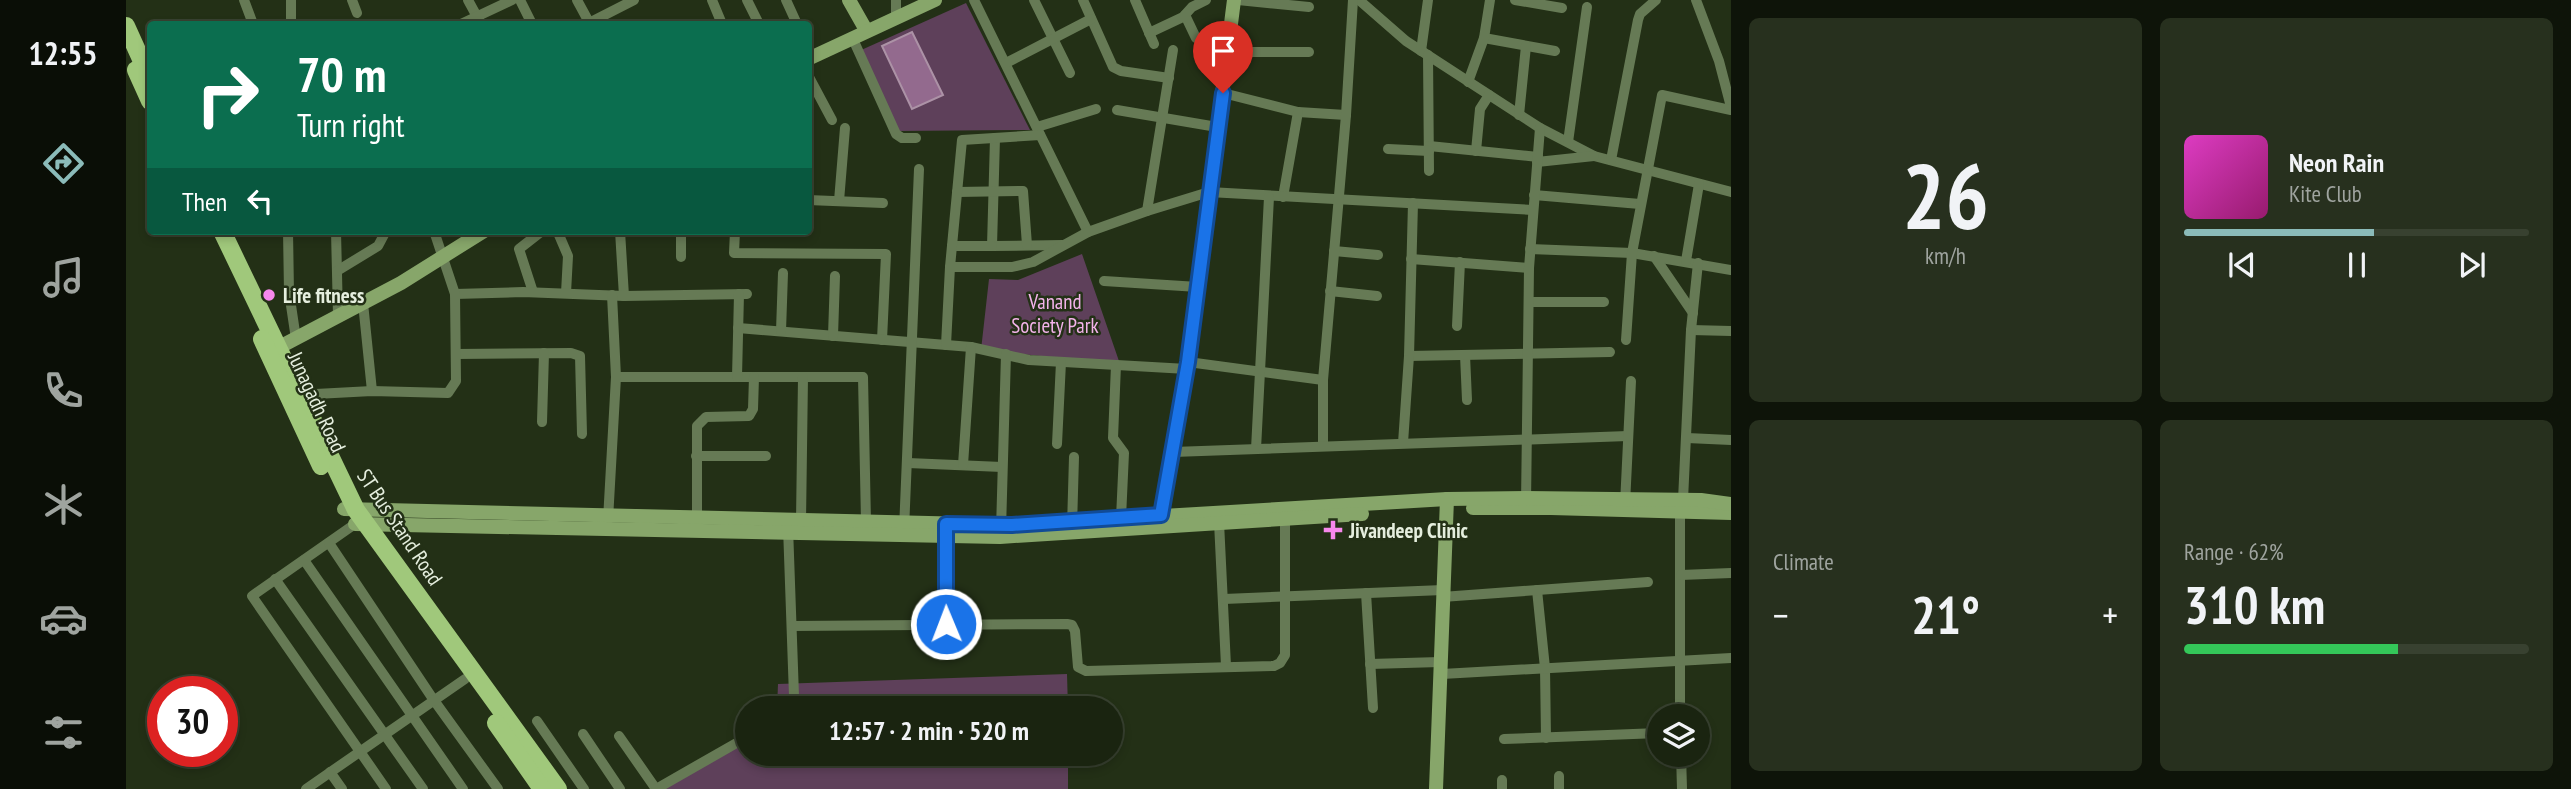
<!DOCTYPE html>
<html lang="en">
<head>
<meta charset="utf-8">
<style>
	:root { --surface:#1a2410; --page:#27301e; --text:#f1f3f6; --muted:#9fa49f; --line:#384130; --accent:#8bbbb9 }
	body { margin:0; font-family:"PT Sans Narrow",sans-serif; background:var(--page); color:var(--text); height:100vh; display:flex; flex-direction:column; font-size:26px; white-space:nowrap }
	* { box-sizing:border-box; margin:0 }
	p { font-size:23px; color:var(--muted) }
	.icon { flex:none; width:38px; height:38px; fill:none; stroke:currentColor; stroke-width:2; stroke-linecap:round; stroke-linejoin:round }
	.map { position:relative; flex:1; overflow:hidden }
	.drawer { display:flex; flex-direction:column; gap:18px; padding:18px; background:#0e1409; width:840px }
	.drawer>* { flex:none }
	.hud { position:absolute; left:21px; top:21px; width:665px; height:214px; border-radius:7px; box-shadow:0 4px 10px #0003,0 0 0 2px var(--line); background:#0b6e4f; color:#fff; overflow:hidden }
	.controls { position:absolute; left:1521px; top:704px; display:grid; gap:14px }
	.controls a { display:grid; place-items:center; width:63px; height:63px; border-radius:50%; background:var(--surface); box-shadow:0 4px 10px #0003,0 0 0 2px var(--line); font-size:35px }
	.speed { position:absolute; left:21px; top:676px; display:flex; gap:14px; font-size:35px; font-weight:700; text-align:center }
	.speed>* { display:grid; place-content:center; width:91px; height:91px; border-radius:50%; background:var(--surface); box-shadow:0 4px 10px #0003,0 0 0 2px var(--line); line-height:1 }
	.speed .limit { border:10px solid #d22; background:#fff; color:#111 }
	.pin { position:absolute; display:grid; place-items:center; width:60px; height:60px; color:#fff; margin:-72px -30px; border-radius:50% 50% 50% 0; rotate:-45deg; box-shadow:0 0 7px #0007 }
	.pin .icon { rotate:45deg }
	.me { position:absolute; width:77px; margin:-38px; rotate:359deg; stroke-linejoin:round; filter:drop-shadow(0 0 5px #0008) }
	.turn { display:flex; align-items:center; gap:24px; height:147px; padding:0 35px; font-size:32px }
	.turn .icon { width:91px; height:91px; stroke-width:2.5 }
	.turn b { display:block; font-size:49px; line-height:60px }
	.then { display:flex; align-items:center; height:66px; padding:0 35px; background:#0003; gap:14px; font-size:26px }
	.big { font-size:52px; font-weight:700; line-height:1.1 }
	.drawer .card { flex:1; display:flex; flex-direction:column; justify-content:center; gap:10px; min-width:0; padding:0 24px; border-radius:10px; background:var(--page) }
	.drawer .dial { align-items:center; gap:0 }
	.dial b { font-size:91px; line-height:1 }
	.song { display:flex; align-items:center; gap:21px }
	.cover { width:84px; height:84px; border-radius:10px; background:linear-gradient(135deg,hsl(310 70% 55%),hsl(320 70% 35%)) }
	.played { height:7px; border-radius:4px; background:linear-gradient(90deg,var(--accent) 55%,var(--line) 55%) }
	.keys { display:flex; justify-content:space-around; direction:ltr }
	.heat { display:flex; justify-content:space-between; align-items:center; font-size:38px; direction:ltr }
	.charge { height:10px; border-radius:5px; background:linear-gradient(90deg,#34c759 62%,var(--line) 0) }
	.drawer .tiles { flex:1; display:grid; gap:18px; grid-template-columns:repeat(2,1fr) }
	.trip { position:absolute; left:609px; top:696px; width:388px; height:70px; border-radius:35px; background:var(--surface); box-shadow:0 4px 10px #0003,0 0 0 2px var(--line); font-weight:700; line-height:70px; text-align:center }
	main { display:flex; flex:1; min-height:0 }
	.menu { display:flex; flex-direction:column; width:126px; justify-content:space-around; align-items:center; background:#0a0e06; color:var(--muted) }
	.menu .icon { width:49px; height:49px }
	.menu .current { color:var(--accent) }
	.menu b { font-size:32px; color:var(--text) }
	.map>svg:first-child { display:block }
</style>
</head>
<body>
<main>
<nav class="menu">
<b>12:55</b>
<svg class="icon current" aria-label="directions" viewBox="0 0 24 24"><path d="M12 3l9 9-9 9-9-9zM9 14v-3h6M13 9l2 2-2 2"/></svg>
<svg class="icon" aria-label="music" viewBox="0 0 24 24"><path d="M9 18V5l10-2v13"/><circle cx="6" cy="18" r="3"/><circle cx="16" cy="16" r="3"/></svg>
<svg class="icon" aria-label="phone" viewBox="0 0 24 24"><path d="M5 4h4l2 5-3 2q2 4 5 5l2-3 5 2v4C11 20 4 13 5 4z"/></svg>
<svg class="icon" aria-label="climate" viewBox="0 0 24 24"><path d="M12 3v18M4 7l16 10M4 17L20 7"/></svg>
<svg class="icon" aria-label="car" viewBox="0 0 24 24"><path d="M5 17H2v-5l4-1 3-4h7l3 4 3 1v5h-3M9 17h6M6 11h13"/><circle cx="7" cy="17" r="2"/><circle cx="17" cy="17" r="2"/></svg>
<svg class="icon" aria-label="filters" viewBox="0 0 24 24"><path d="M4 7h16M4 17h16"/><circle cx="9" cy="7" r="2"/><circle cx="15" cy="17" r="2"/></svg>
</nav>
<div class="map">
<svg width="1605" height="789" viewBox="0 0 1605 789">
	<rect width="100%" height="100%" fill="#233016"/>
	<g fill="#5e405a">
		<polygon points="840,3 904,130 771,131 733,51"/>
		<polygon points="956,254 994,364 855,350 863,279 892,280"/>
		<polygon points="941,674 942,709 651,709 652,684"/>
		<polygon points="621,739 621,754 942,754 942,789 536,789"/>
	</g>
	<polygon fill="#936a8e" stroke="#ac92a6" stroke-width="2" points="786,32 817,95 786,109 756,46"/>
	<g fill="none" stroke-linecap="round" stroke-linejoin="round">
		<g stroke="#667a55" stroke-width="10">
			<polyline points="118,0 127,24"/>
			<polyline points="226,0 231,13"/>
			<polyline points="342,0 355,24"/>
			<polyline points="394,0 406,24"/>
			<polyline points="451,0 464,24"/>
			<polyline points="586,0 596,24"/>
			<polyline points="621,0 633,24"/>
			<polyline points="660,0 671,24"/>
			<polyline points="770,0 770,17"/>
			<polyline points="848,0 962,232"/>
			<polyline points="908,0 944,73"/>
			<polyline points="957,0 987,67 995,71 1043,78"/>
			<polyline points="1009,0 1028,44"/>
			<polyline points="1112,0 1183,7"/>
			<polyline points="1233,0 1280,41 1414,128 1468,156 1605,192"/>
			<polyline points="1389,0 1436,8"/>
			<polyline points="1570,0 1593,61 1605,107"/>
			<polyline points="1059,15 1070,38"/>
			<polyline points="165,24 165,0"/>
			<polyline points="335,24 386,0"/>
			<polyline points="461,24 508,0"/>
			<polyline points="1023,33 1057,17 1066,7 1080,0"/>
			<polyline points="726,37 770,134 776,138 790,138"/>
			<polyline points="1358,38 1429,51"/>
			<polyline points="1295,51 1302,0"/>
			<polyline points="1103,52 1183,52"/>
			<polyline points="1302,55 1303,171"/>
			<polyline points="880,63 965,19"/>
			<polyline points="682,75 706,120"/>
			<polyline points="1342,82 1358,38 1364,0"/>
			<polyline points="1097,93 1172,112 1220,115"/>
			<polyline points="991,110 1091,127"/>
			<polyline points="1393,115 1400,46"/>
			<polyline points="911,127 970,109"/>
			<polyline points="869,138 866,246 937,245"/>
			<polyline points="1442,142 1461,7"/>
			<polyline points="1303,146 1412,157"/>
			<polyline points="1262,149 1303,151"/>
			<polyline points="1350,151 1354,109 1363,95"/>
			<polyline points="1485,160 1512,20 1514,14 1530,0"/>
			<polyline points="1411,162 1468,156"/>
			<polyline points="831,192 897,191 901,245"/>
			<polyline points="1408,195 1514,204"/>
			<polyline points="1157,197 1172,112"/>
			<polyline points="682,200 757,203"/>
			<polyline points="713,201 719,128"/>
			<polyline points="1021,211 1047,50"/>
			<polyline points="162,231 163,292 170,339"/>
			<polyline points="210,231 212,316"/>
			<polyline points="494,231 498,296"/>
			<polyline points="609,231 608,253 760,254 756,340"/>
			<polyline points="433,235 442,256 440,293"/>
			<polyline points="826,246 866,246"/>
			<polyline points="1404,249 1506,253 1605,270"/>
			<polyline points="1208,251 1252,255"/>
			<polyline points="1528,256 1567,313"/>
			<polyline points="555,257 555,231"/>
			<polyline points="1285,259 1403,268"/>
			<polyline points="1560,261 1573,184"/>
			<polyline points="824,267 836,140 914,135"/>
			<polyline points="211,271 252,246 260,231"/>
			<polyline points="978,281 1072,287"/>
			<polyline points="1204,291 1251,296"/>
			<polyline points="407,292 393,249 416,231"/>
			<polyline points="329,294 397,292 498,296 621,294"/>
			<polyline points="1403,302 1478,302"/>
			<polyline points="237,303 246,391"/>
			<polyline points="1331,326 1334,262"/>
			<polyline points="612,328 845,347 903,360 1061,369"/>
			<polyline points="1565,330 1605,331"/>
			<polyline points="655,331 657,273"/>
			<polyline points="707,336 709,276"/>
			<polyline points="1500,340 1506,253 1536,95 1605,110"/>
			<polyline points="820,345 824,267 886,267 907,262 962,232 1021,211 1083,192 1407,210"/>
			<polyline points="330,354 445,353 454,356 456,434"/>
			<polyline points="1339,355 1341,400"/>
			<polyline points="1283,356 1484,352"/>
			<polyline points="1062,362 1197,380"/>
			<polyline points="990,365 987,438 998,453 995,518"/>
			<polyline points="490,377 737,377 740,522"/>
			<polyline points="611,377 613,294"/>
			<polyline points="171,395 246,391 322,393 330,381 329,294 308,231"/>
			<polyline points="416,422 418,353"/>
			<polyline points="1561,438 1605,440"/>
			<polyline points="1277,443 1283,356 1287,203"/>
			<polyline points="931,444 935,362"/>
			<polyline points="1197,446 1197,380 1220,115 1227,0"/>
			<polyline points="1130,449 1143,197"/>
			<polyline points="1047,452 1502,436"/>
			<polyline points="570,456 640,456"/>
			<polyline points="782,463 876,467"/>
			<polyline points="837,465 845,347"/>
			<polyline points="1557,500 1565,330 1572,263"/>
			<polyline points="1400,503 1403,268 1414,128"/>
			<polyline points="1499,504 1505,381"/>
			<polyline points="1554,505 1554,716"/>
			<polyline points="482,520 490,377 486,295"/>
			<polyline points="675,521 677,377"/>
			<polyline points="1093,522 1100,666"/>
			<polyline points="229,524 126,596 260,789"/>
			<polyline points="571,525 571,426 580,417 623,416 627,409 628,377"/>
			<polyline points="662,527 668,696 664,709"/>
			<polyline points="946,527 948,457"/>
			<polyline points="778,530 793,169"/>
			<polyline points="819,530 820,624"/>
			<polyline points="875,530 880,354"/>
			<polyline points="203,543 307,699 372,789"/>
			<polyline points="178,560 337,789"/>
			<polyline points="1555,575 1605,573"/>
			<polyline points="149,579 297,789"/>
			<polyline points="1411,590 1419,668 1420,738"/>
			<polyline points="1240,593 1247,708"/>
			<polyline points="1316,597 1522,582"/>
			<polyline points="1098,599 1317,590"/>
			<polyline points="666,626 941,624 946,625 949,631 952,667 960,671 1148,666 1154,663 1159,655 1159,518"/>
			<polyline points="1244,664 1314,662"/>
			<polyline points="1316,674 1605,658"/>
			<polyline points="411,721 458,789"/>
			<polyline points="457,734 494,789"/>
			<polyline points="493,736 530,789"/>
			<polyline points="1378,739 1533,733"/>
			<polyline points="1555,754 1556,789"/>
			<polyline points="204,772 216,789"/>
			<polyline points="1433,776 1433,789"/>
			<polyline points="1376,780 1376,789"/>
			<polyline points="180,789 339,679"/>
			<polyline points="530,789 621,737"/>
		</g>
		<g stroke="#87a66a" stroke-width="14">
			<polyline points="723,0 740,30"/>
			<polyline points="682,59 809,0"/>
			<polyline points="144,352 275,283 358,231"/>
			<polyline points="1347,508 1425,508 1605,513"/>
			<polyline points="218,509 886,525 1321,499 1400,498 1575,500 1605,504"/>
			<polyline points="1035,522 1062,362 1108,0"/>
			<polyline points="229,524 874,537 1236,514"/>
			<polyline points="1310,789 1321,499"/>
		</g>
		<g stroke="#a0c87b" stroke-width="18">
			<polyline points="0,26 24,79"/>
			<polyline points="10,70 24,101"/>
			<polyline points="96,231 230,510 432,789"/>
			<polyline points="136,339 195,466"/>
			<polyline points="370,723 416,789"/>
		</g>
	</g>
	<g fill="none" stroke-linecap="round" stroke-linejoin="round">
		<defs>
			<polyline id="route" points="820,624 820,524 886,525 1035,515 1062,362 1097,93"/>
		</defs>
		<use href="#route" stroke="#114b97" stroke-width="18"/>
		<use href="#route" stroke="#1a73e8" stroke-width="12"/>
	</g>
	<g fill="#f788ec" stroke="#233016" stroke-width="2.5">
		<circle cx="143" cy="295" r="7"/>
		<path d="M1203.5 519.5h7v7h7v7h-7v7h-7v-7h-7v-7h7z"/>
	</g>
	<g text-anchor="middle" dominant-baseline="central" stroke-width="5" stroke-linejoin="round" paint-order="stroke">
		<g font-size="21" font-weight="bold" fill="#e5eede" stroke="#233016" text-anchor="start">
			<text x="157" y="295">Life fitness</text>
			<text x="1223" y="530">Jivandeep Clinic</text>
		</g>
		<g font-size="21" fill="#f3b3ea" stroke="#233016">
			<text x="929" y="301">Vanand<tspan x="929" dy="24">Society Park</tspan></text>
		</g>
		<g font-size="21" fill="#e5eede" stroke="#233016">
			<text transform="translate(191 402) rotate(65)">Junagadh Road</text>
			<text transform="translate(274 527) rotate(56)">ST Bus Stand Road</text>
		</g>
	</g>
</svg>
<div class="controls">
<a><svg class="icon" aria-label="layers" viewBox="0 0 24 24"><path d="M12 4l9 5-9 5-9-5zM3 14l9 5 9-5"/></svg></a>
</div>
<div class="speed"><div class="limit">30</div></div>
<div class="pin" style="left:1097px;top:93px;background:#d93025"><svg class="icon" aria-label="arrive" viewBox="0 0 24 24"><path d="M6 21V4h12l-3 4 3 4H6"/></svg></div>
<svg class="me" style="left:820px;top:624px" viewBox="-20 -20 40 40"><circle r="17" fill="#1a73e8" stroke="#fff" stroke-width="3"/><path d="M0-11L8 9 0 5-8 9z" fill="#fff"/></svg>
<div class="trip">12:57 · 2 min · 520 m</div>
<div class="hud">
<div class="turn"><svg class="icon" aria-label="right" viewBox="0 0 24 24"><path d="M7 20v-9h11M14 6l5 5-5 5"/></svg><div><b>70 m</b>Turn right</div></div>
<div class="then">Then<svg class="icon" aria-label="left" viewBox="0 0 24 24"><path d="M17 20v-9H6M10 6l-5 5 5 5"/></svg></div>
</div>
</div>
<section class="drawer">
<div class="tiles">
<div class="card dial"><b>26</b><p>km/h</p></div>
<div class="card">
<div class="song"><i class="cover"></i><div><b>Neon Rain</b><p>Kite Club</p></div></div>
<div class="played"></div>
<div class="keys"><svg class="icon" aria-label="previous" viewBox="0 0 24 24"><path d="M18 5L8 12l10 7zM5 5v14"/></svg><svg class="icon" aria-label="pause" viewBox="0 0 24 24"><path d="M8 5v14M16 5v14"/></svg><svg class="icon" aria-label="next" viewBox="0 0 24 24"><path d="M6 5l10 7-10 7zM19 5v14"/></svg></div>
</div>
<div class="card"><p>Climate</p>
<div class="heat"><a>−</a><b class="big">21°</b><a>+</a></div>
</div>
<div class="card"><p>Range · 62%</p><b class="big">310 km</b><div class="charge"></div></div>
</div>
</section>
</main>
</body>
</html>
